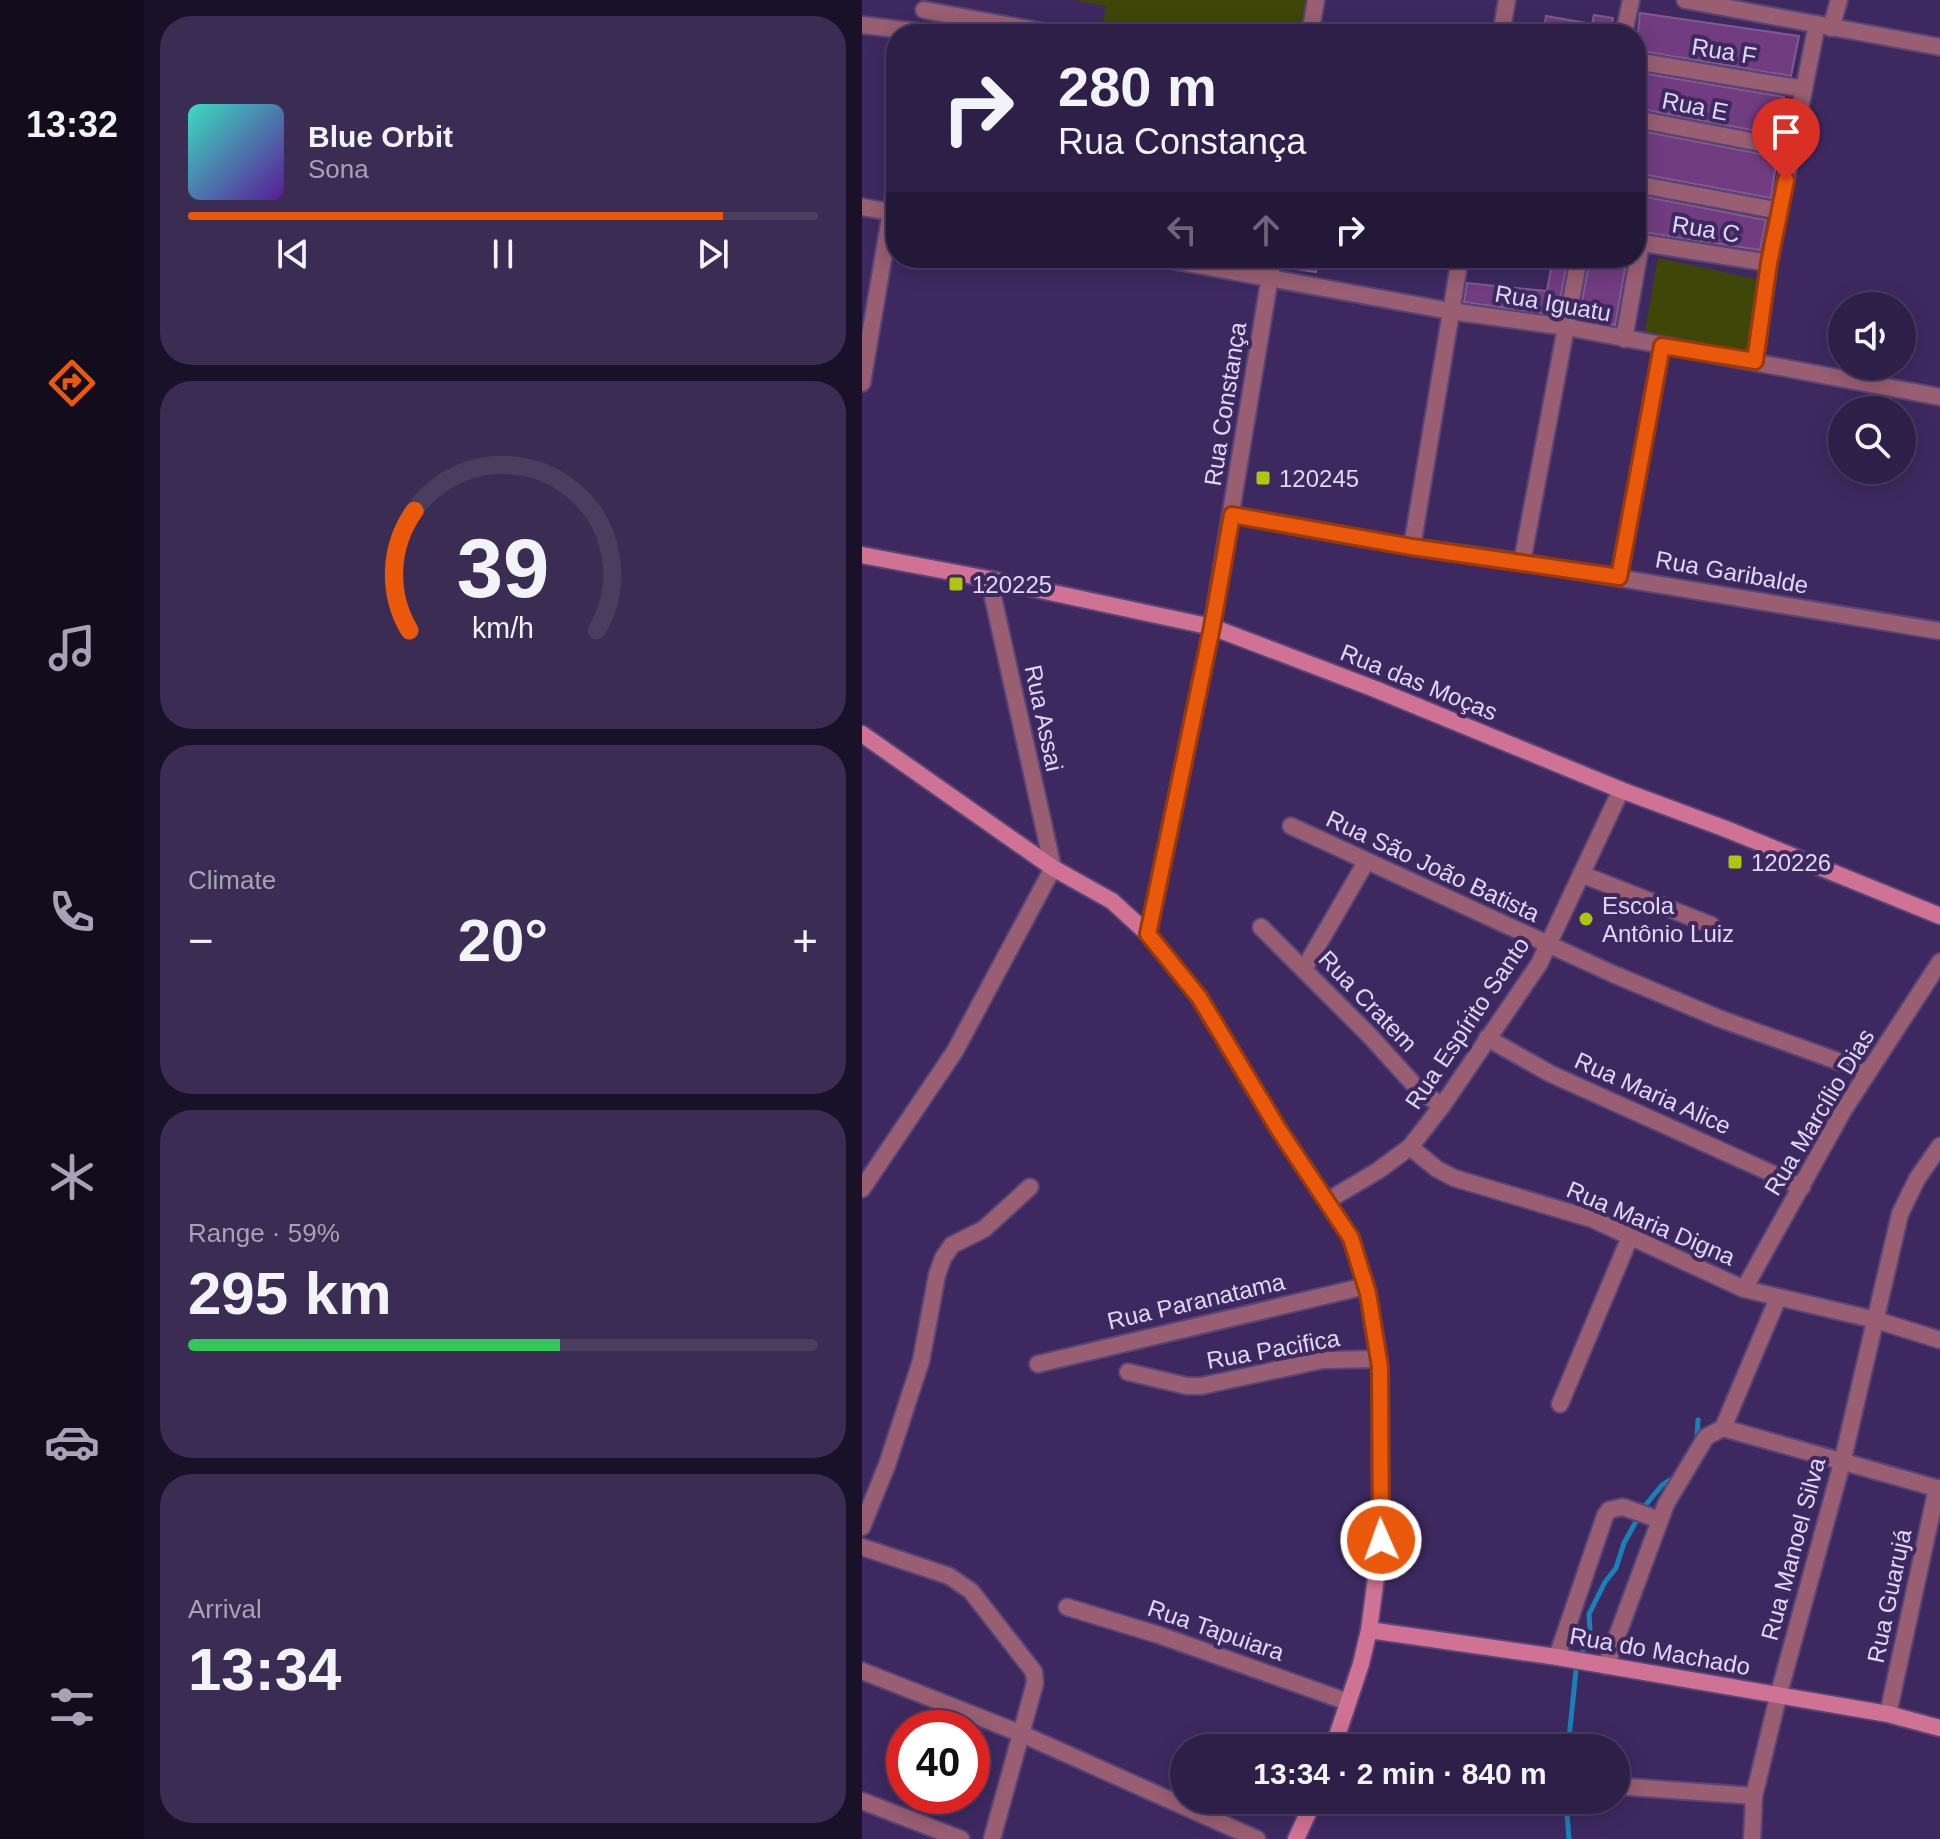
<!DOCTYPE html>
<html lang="en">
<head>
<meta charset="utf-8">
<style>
	:root { --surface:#2e1f48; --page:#3a2c52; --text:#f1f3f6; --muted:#a7a2b4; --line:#493d60; --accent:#ea580c }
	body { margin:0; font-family:Helvetica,sans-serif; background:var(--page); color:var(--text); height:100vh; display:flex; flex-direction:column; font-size:30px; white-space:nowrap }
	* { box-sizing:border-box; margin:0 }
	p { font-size:26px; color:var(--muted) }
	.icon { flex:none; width:44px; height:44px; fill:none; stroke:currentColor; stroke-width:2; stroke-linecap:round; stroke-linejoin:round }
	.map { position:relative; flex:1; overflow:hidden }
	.details { display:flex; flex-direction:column; gap:16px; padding:16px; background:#191128; width:718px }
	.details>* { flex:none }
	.banner { position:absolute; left:24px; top:24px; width:760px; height:244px; border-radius:32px; box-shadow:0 4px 20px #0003,0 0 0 2px var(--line); background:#2e1f48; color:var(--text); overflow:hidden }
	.controls { position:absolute; left:966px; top:292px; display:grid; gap:16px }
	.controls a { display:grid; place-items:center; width:88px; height:88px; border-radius:50%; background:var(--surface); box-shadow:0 4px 20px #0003,0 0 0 2px var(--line); font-size:40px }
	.speed { position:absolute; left:24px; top:1710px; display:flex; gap:16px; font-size:40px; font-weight:700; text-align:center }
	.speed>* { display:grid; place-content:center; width:104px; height:104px; border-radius:50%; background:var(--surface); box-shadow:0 4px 20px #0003,0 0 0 2px var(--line); line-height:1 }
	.speed .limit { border:12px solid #d22; background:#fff; color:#111 }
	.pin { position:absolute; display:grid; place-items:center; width:68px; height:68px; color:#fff; margin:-82px -34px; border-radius:50% 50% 50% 0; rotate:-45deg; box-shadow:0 0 8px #0007 }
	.pin .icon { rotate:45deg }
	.me { position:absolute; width:88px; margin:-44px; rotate:358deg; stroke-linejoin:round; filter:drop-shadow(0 0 6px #0008) }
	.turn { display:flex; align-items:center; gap:28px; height:168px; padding:0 40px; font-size:36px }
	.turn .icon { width:104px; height:104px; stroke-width:2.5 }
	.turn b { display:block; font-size:56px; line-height:68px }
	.lanes { display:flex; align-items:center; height:76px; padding:0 40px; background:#0003; justify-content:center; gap:40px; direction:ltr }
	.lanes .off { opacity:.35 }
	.big { font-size:60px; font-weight:600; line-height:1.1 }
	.details .card { flex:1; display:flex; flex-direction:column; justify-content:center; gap:12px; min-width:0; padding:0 28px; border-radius:32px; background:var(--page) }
	.details .dial { align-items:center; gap:0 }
	.dial svg { height:208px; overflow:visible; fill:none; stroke:var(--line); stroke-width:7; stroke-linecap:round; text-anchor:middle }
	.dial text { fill:var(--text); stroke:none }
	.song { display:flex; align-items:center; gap:24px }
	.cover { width:96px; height:96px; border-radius:12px; background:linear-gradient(135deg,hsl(170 70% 55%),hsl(270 70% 35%)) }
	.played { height:8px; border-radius:4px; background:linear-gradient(90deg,var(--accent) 85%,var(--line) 85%) }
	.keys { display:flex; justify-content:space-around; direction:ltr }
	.heat { display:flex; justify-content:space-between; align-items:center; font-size:44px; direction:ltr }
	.charge { height:12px; border-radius:6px; background:linear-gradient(90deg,#34c759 59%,var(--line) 0) }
	.trip { position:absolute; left:308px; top:1734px; width:460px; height:80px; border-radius:40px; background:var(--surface); box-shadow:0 4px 20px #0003,0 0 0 2px var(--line); font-weight:600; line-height:80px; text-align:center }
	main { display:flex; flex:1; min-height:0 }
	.tab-bar { display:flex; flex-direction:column; width:144px; justify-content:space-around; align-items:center; background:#120c1d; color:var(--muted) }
	.tab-bar .icon { width:56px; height:56px }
	.tab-bar .on { color:var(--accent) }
	.tab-bar b { font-size:36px; color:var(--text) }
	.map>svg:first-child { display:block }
</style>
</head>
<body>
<main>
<nav class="tab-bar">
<b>13:32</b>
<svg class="icon on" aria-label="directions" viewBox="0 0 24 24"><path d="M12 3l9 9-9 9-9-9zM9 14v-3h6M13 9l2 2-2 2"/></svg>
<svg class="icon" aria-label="music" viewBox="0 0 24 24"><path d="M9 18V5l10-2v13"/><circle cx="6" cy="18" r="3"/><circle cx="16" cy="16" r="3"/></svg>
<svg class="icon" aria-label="phone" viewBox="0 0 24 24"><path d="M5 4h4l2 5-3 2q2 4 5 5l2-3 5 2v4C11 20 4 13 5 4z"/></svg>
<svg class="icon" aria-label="climate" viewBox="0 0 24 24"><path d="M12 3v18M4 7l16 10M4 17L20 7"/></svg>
<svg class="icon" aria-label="car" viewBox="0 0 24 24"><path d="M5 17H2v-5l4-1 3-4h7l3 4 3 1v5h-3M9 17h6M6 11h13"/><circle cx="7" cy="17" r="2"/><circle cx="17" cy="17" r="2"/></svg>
<svg class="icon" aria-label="filters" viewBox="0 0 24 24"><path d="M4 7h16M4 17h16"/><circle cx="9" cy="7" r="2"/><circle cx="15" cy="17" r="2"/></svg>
</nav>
<section class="details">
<div class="card">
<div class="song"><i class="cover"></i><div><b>Blue Orbit</b><p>Sona</p></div></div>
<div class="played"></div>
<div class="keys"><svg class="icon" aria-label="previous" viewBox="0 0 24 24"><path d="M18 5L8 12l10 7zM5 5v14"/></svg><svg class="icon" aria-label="pause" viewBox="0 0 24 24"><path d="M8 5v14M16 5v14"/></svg><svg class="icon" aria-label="next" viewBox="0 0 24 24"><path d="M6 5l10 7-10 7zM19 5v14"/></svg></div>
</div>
<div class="card dial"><svg viewBox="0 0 100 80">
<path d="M14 69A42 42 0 1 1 86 69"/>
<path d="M14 69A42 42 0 0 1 16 23" stroke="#ea580c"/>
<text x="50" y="56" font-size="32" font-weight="700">39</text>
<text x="50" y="72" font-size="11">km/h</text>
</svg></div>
<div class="card"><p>Climate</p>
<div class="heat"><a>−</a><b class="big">20°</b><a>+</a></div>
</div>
<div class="card"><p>Range · 59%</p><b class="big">295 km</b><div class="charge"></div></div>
<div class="card"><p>Arrival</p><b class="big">13:34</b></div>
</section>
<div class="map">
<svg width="1078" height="1839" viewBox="0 0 1078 1839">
	<rect width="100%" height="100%" fill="#3d2960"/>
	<g fill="#3e4708">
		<polygon points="213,0 447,0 442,34 239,34 244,6"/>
		<polygon points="796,258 903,281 889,357 782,336"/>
	</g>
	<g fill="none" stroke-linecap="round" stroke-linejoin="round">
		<g stroke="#1882b8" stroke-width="5">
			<polyline points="835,1438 836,1420"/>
			<polyline points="782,1507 800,1485 811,1478"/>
			<polyline points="706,1748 714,1670 728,1631 727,1614 743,1582 754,1568 762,1543 776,1518"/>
			<polyline points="704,1800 707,1839"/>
		</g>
	</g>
	<g fill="#713c80" stroke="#835a8f" stroke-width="2">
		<polygon points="778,13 937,36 929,76 774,50"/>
		<polygon points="732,15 751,18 748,34 681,34 684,16 730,24"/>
		<polygon points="774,72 922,97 916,135 774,108"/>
		<polygon points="774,130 915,157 909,198 774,173"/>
		<polygon points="774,195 904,220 898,250 774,231"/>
		<polygon points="422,258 455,258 454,272 421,267"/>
		<polygon points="691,258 706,258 695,315 602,302 605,283 685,291"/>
		<polygon points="728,258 765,258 753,325 717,318"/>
	</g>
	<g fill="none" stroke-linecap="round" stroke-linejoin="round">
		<defs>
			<g id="street">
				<polyline points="823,0 1078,47"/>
				<polyline points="62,10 194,34"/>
				<polyline points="0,25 58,32"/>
				<polyline points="969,28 977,0"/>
				<polyline points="448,34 454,0"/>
				<polyline points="639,34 645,0"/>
				<polyline points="762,34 769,0"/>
				<polyline points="774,61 942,89"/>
				<polyline points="774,119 930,149"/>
				<polyline points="774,184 918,211"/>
				<polyline points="0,207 34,213"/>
				<polyline points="774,242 907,263"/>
				<polyline points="297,258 588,311 704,327 1078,397"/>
				<polyline points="762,339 779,243"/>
				<polyline points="893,361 907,263 955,24"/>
				<polyline points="0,383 34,183"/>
				<polyline points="370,515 550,547 660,562 1078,631"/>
				<polyline points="550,547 598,258"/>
				<polyline points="660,562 717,258"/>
				<polyline points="757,577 800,346"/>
				<polyline points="429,826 751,974 856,1018 1006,1072"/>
				<polyline points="719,874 849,925"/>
				<polyline points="399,927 508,1036 556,1089 580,1106"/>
				<polyline points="286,934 350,627 411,258"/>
				<polyline points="442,969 504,862"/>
				<polyline points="625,1038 689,1074 940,1187"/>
				<polyline points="548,1147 575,1169 592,1178 730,1219 882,1289 1014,1320 1078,1340"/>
				<polyline points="0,1189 93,1051 191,868 127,579"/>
				<polyline points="465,1201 517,1170 548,1147 580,1106 677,964 759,790"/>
				<polyline points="882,1289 981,1111 1078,962"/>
				<polyline points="176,1364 504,1286"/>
				<polyline points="266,1372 325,1386 339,1386 461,1360 517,1359"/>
				<polyline points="698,1404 768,1237"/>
				<polyline points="861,1428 1078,1489"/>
				<polyline points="861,1428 916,1298"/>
				<polyline points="0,1527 25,1465 59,1361 75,1275 81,1258 90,1245 122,1229 168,1187"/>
				<polyline points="0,1547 87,1576 109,1591 172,1672 173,1683 130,1839"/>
				<polyline points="205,1607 297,1635 486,1702"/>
				<polyline points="695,1657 743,1516 747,1510 761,1507 798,1520"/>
				<polyline points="744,1666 804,1504 844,1437 861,1428"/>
				<polyline points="0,1671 160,1734 395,1839"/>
				<polyline points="1026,1714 1075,1488"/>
				<polyline points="754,1786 892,1796"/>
				<polyline points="0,1801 99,1839"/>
				<polyline points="890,1839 892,1796 916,1697 980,1463 1038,1214 1055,1179 1078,1146"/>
			</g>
			<g id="secondary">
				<polyline points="0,555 127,579 350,627 513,689 759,790 864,829 1078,916"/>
				<polyline points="0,734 191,868 250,901 286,934 337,997 417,1130 489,1238 506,1293 518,1367 519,1540 507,1630 499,1664 471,1748"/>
				<polyline points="507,1630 695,1657 1026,1714 1078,1728"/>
				<polyline points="434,1839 452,1800"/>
			</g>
		</defs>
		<use href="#street" stroke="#574578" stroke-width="20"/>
		<use href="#secondary" stroke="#574578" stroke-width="20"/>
		<use href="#street" stroke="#995e72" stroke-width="16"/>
		<use href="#secondary" stroke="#d07293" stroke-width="16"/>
	</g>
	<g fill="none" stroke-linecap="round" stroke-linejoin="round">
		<defs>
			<polyline id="route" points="519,1540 518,1367 506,1293 489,1238 417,1130 337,997 286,934 350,627 370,515 550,547 757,577 800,346 893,361 907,263 924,180"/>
		</defs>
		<use href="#route" stroke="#983908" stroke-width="20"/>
		<use href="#route" stroke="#ea580c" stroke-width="14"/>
	</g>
	<g fill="#aec60c" stroke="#3d2960" stroke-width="3">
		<rect x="393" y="470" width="16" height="16" rx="4"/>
		<rect x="86" y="576" width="16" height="16" rx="4"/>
		<rect x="865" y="854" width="16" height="16" rx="4"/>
		<circle cx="724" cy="919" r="8"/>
	</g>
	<g text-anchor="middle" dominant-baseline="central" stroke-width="8" stroke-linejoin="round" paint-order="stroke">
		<g font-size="24" fill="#e0d6f8" stroke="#3d2960">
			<text transform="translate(862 51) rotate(9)">Rua F</text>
			<text transform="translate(833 106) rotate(11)">Rua E</text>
			<text transform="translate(844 229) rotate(9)">Rua C</text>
			<text transform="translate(691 303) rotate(10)">Rua Iguatu</text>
			<text transform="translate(363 404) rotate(-81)">Rua Constança</text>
			<text transform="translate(870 572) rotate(10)">Rua Garibalde</text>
			<text transform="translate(557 682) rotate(22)">Rua das Moças</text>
			<text transform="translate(182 718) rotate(78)">Rua Assai</text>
			<text transform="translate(571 866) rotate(25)">Rua São João Batista</text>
			<text transform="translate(506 1001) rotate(46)">Rua Cratem</text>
			<text transform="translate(605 1023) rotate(-56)">Rua Espírito Santo</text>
			<text transform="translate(791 1093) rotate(24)">Rua Maria Alice</text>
			<text transform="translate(957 1112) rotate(-59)">Rua Marcílio Dias</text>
			<text transform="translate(789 1223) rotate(23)">Rua Maria Digna</text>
			<text transform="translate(334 1301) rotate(-13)">Rua Paranatama</text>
			<text transform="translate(411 1349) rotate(-10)">Rua Pacifica</text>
			<text transform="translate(931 1549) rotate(-75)">Rua Manoel Silva</text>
			<text transform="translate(1027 1596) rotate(-78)">Rua Guarujá</text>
			<text transform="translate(354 1630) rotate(19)">Rua Tapuiara</text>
			<text transform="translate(798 1651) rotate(10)">Rua do Machado</text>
		</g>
		<g font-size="24" fill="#e0d6f8" stroke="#3d2960" text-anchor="start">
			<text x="417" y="478">120245</text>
			<text x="110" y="584">120225</text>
			<text x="889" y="862">120226</text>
			<text x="740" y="905">Escola<tspan x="740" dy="28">Antônio Luiz</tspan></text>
		</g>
	</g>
</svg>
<div class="controls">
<a><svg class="icon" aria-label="sound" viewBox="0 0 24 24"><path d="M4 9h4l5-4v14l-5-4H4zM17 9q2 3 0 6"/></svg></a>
<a><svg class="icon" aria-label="search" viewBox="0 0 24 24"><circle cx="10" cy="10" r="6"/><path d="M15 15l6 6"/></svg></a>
</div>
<div class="speed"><div class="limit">40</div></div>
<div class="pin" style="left:924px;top:180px;background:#d93025"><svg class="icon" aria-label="arrive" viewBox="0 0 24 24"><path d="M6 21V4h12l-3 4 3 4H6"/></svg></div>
<svg class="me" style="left:519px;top:1540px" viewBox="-20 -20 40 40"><circle r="17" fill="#ea580c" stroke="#fff" stroke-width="3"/><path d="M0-11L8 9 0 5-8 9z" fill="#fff"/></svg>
<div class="trip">13:34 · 2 min · 840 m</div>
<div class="banner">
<div class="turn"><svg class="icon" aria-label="right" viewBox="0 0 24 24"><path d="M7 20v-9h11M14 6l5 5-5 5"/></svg><div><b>280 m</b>Rua Constança</div></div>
<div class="lanes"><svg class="icon off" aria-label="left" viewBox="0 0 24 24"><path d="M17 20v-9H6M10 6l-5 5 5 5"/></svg><svg class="icon off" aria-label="ahead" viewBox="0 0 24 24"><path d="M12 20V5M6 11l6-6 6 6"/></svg><svg class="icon" aria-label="right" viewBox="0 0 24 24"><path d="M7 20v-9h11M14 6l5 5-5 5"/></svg></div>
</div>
</div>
</main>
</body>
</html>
